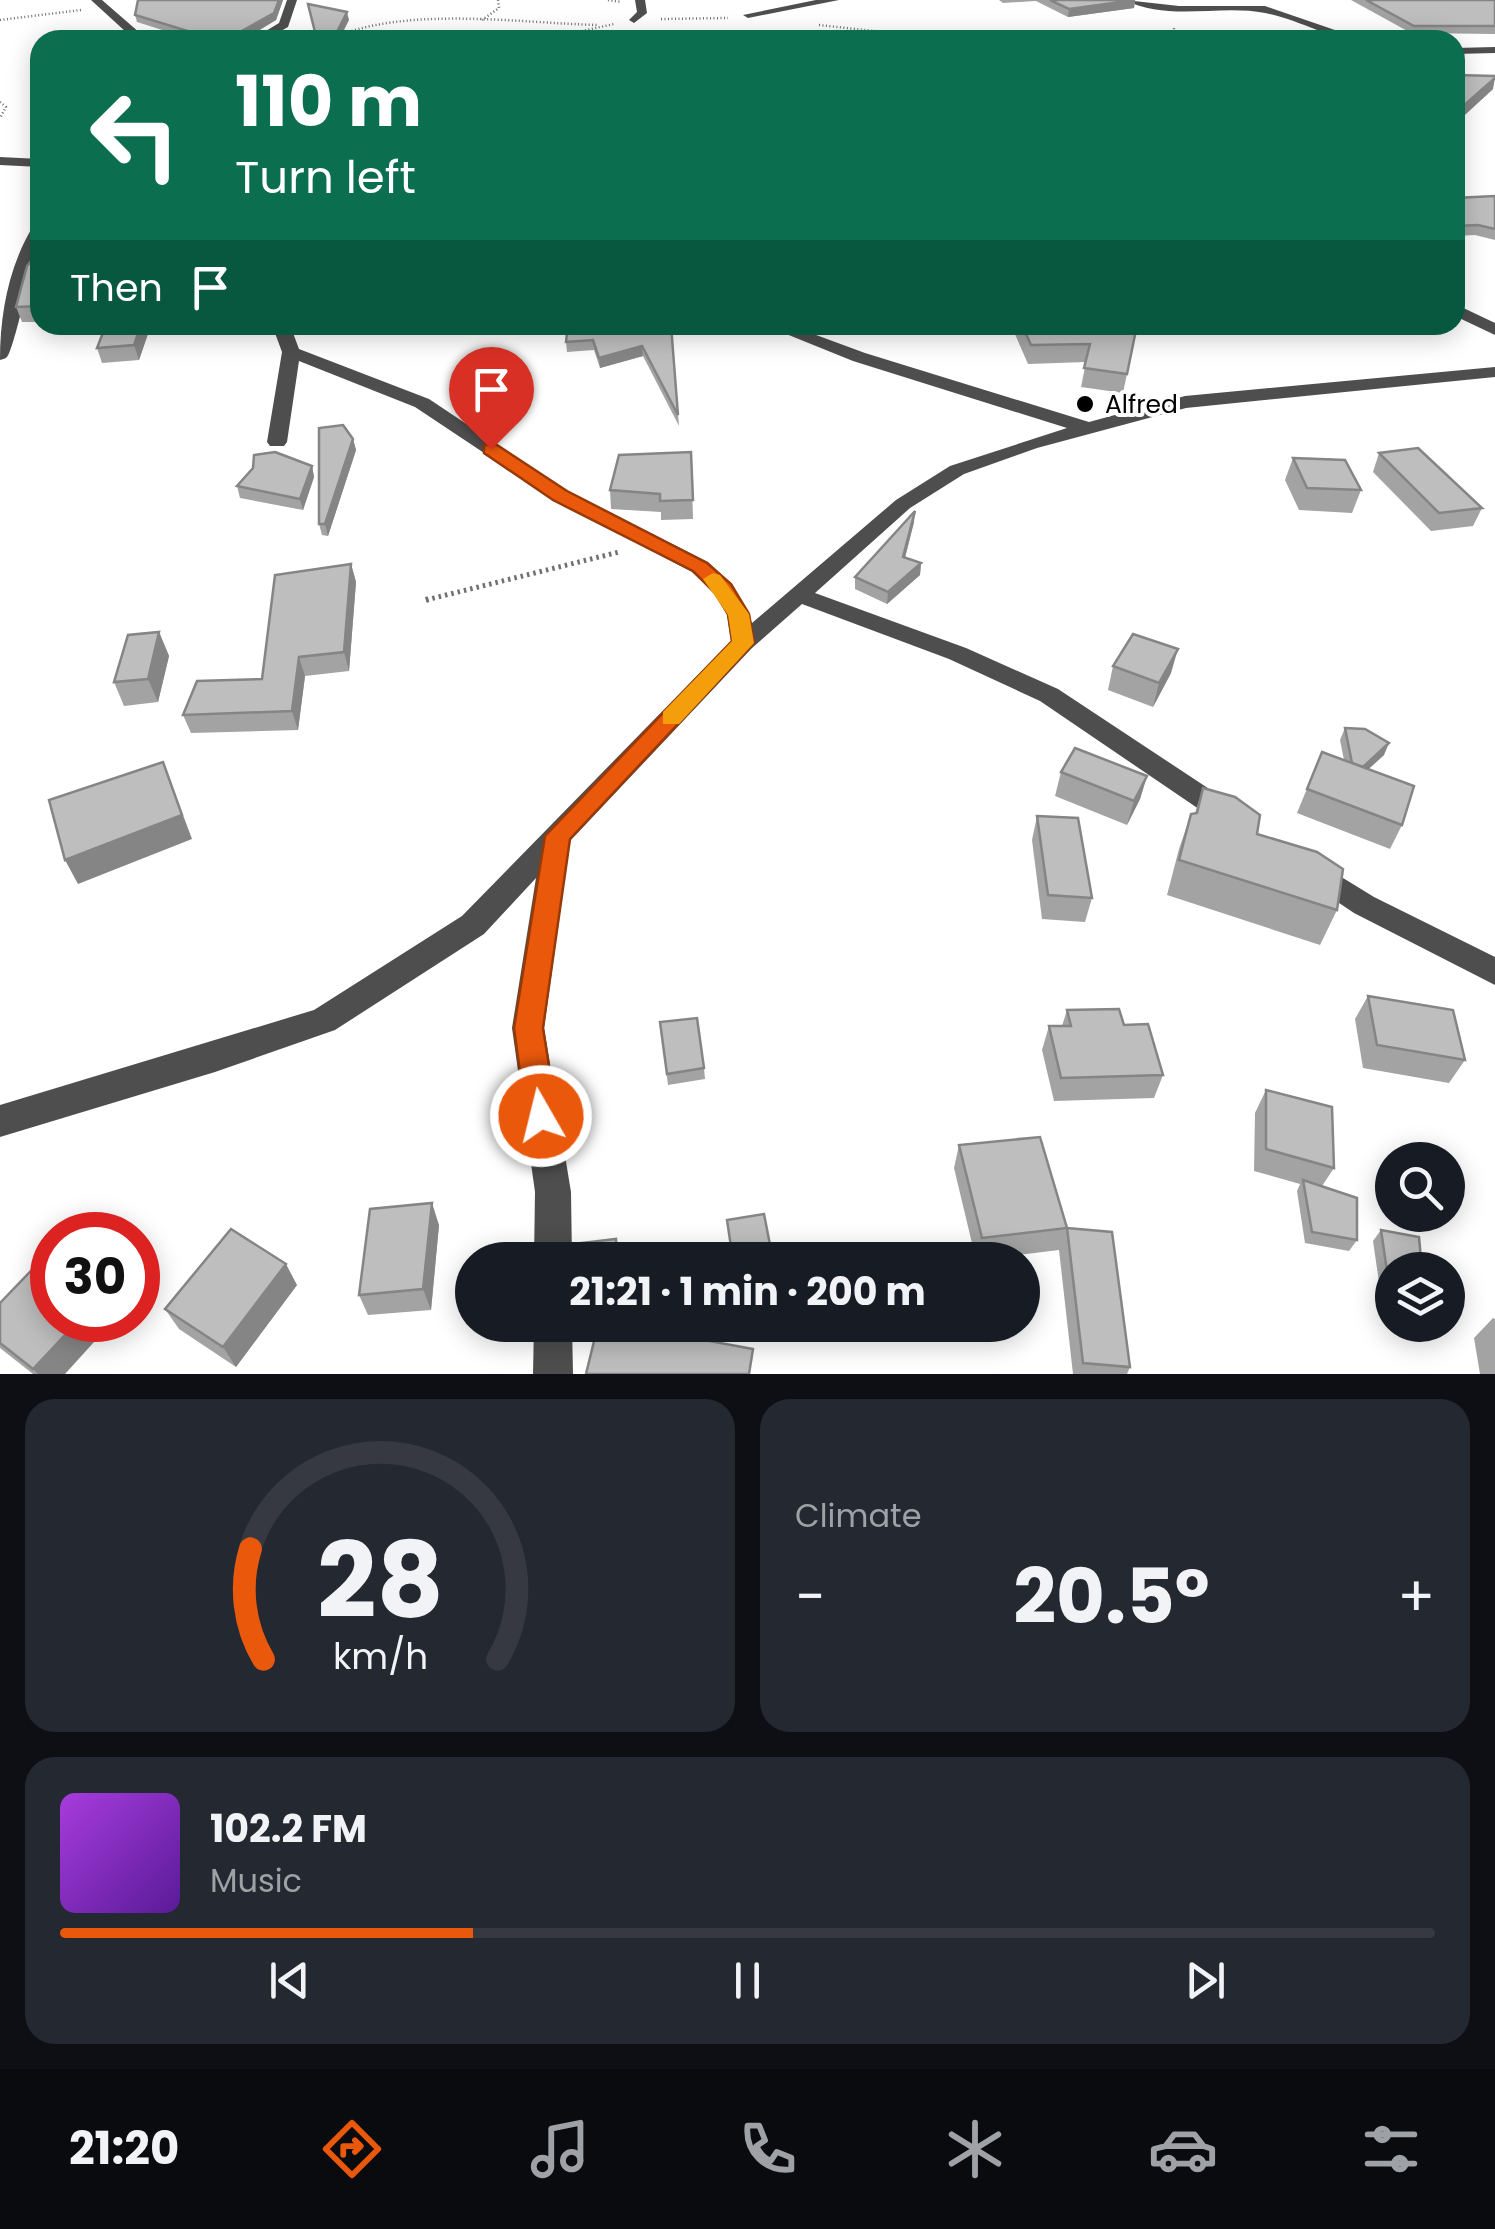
<!DOCTYPE html>
<html lang="en">
<head>
<meta charset="utf-8">
<style>
	:root { --surface:#171b24; --page:#242831; --text:#f1f3f6; --muted:#9ea1a6; --line:#363941; --accent:#ea580c }
	body { margin:0; font-family:Poppins,sans-serif; background:var(--page); color:var(--text); height:100vh; display:flex; flex-direction:column; font-size:38px; white-space:nowrap }
	* { box-sizing:border-box; margin:0 }
	p { font-size:32px; color:var(--muted) }
	.icon { flex:none; width:55px; height:55px; fill:none; stroke:currentColor; stroke-width:2; stroke-linecap:round; stroke-linejoin:round }
	.map { position:relative; height:1374px; overflow:hidden }
	.drawer { display:flex; flex-direction:column; gap:25px; padding:25px; background:#0d0f14; flex:1 }
	.drawer>* { flex:none }
	.hud { position:absolute; left:30px; top:30px; width:1435px; height:305px; border-radius:30px; box-shadow:0 5px 25px #0003; background:#0b6e4f; color:#fff; overflow:hidden }
	.controls { position:absolute; left:1375px; top:1142px; display:grid; gap:20px }
	.controls a { display:grid; place-items:center; width:90px; height:90px; border-radius:50%; background:var(--surface); box-shadow:0 5px 25px #0003; font-size:50px }
	.speed { position:absolute; left:30px; top:1212px; display:flex; gap:20px; font-size:50px; font-weight:700; text-align:center }
	.speed>* { display:grid; place-content:center; width:130px; height:130px; border-radius:50%; background:var(--surface); box-shadow:0 5px 25px #0003; line-height:1 }
	.speed .limit { border:15px solid #d22; background:#fff; color:#111 }
	.pin { position:absolute; display:grid; place-items:center; width:85px; height:85px; color:#fff; margin:-102px -42px; border-radius:50% 50% 50% 0; rotate:-45deg; box-shadow:0 0 10px #0007 }
	.pin .icon { rotate:45deg }
	.me { position:absolute; width:110px; margin:-55px; rotate:352deg; stroke-linejoin:round; filter:drop-shadow(0 0 8px #0008) }
	.turn { display:flex; align-items:center; gap:35px; height:210px; padding:0 40px; font-size:45px }
	.turn .icon { width:130px; height:130px; stroke-width:2.5 }
	.turn b { display:block; font-size:70px; line-height:85px }
	.then { display:flex; align-items:center; height:95px; padding:0 40px; background:#0003; gap:20px; font-size:38px }
	.big { font-size:75px; font-weight:700; line-height:1.1 }
	.drawer .widget { flex:1; display:flex; flex-direction:column; justify-content:center; gap:15px; min-width:0; padding:0 35px; border-radius:30px; background:var(--page) }
	.drawer .dial { align-items:center; gap:0 }
	.dial svg { height:260px; overflow:visible; fill:none; stroke:var(--line); stroke-width:7; stroke-linecap:round; text-anchor:middle }
	.dial text { fill:var(--text); stroke:none }
	.song { display:flex; align-items:center; gap:30px }
	.cover { width:120px; height:120px; border-radius:15px; background:linear-gradient(135deg,hsl(280 70% 55%),hsl(270 70% 35%)) }
	.played { height:10px; border-radius:5px; background:linear-gradient(90deg,var(--accent) 30%,var(--line) 30%) }
	.keys { display:flex; justify-content:space-around; direction:ltr }
	.heat { display:flex; justify-content:space-between; align-items:center; font-size:55px; direction:ltr }
	.drawer .tiles { flex:1; display:grid; gap:25px; grid-template-columns:1fr 1fr }
	.widget:last-child { grid-column:span 2 }
	.trip { position:absolute; left:455px; top:1242px; width:585px; height:100px; border-radius:50px; background:var(--surface); box-shadow:0 5px 25px #0003; font-weight:700; line-height:100px; text-align:center }
	.dock { display:flex; height:160px; justify-content:space-around; align-items:center; background:#090b0e; color:var(--muted) }
	.dock .icon { width:70px; height:70px }
	.dock .active { color:var(--accent) }
	.dock b { font-size:45px; color:var(--text) }
	.map>svg:first-child { display:block }
</style>
</head>
<body>
<div class="map">
<svg width="1495" height="1374" viewBox="0 0 1495 1374">
	<rect width="100%" height="100%" fill="#fff"/>
	<g fill="none" stroke-linecap="round" stroke-linejoin="round">
		<g stroke="#707070" stroke-width="2.5" stroke-dasharray="1 2.5" stroke-linecap="butt">
			<polyline points="608,0 621,2"/>
			<polyline points="661,19 728,18"/>
			<polyline points="0,20 81,10"/>
			<polyline points="482,20 499,8 498,0"/>
			<polyline points="819,25 957,40"/>
			<path d="M 329,40 C 401,5 518,23 597,25"/>
			<polyline points="563,40 573,33 614,24"/>
			<polyline points="1167,40 1174,34 1174,26"/>
			<polyline points="0,102 6,107 0,118"/>
		</g>
		<polyline stroke="#707070" stroke-width="5" stroke-dasharray="2.5 4" stroke-linecap="butt" points="426,600 619,552"/>
		<polyline stroke="#707070" stroke-width="6" stroke-dasharray="2.5 5" stroke-linecap="butt" points="426,600 432,598"/>
		<g fill="#4e4e4e" fill-rule="evenodd">
			<polygon points="91,0 102,0 148,40 93,40 126,32"/>
			<polygon points="287,0 297,0 288,27 265,40 251,40 279,23"/>
			<polygon points="635,0 645,0 647,13 634,23 629,20 637,12"/>
			<polygon points="816,0 839,0 748,18 743,15"/>
			<path d="M 1125,0 L 1179,6 L 1265,6 L 1364,40 C 1329,40 1299,19 1265,13 C 1220,4 1168,22 1125,0 Z"/>
			<polygon points="1495,47 1495,53 1455,54 1455,48"/>
			<polygon points="0,157 40,159 40,167 0,165"/>
			<path d="M 40,221 C 40,234 14,351 7,357 C 5,359 2,359 0,360 C 0,313 9,264 35,223 Z"/>
			<polygon points="1455,304 1495,323 1495,335 1455,316"/>
			<polygon points="272,325 290,325 299,349 429,399 567,491 708,562 732,584 752,623 896,500 950,466 1067,428 853,361 764,325 789,325 865,353 1089,422 1185,396 1495,367 1495,377 1186,408 1037,448 964,474 910,508 815,593 966,648 1058,689 1238,808 1242,815 1238,822 1218,822 1040,701 949,659 802,604 752,648 570,841 544,1028 571,1192 572,1260 534,1260 535,1192 512,1028 536,878 484,934 335,1030 215,1072 0,1137 0,1105 314,1010 462,916 731,641 727,615 715,593 692,572 553,499 415,407 299,361 287,442 284,446 270,446 267,442 282,352"/>
			<polygon points="1312,859 1374,897 1495,957 1495,985 1354,913 1302,878 1298,870 1302,862"/>
			<polygon points="534,1325 572,1325 573,1374 533,1374"/>
		</g>
	</g>
	<g fill="#a3a3a3">
		<polygon points="138,0 283,0 276,20 243,40 194,40 137,22 135,15"/>
		<polygon points="999,0 1135,0 1134,8 1068,17 1036,1 1003,3"/>
		<polygon points="1351,0 1495,0 1495,34 1411,33"/>
		<polygon points="1455,75 1493,89 1456,123 1455,122"/>
		<polygon points="1495,196 1495,240 1475,235 1455,236 1455,198"/>
		<polygon points="40,250 40,322 22,322 16,307"/>
		<polygon points="106,325 151,325 139,360 102,363 97,348"/>
		<polygon points="671,325 679,426 643,356 600,368 594,350 567,352 566,342"/>
		<polygon points="1011,325 1137,325 1123,393 1081,387 1086,362 1028,364"/>
		<polygon points="353,439 356,450 328,536 322,535 319,524"/>
		<polygon points="691,452 693,519 661,520 661,512 611,509 610,490"/>
		<polygon points="1379,453 1482,508 1473,526 1431,531 1373,472"/>
		<polygon points="1293,458 1361,490 1352,513 1299,510 1285,480"/>
		<polygon points="312,466 314,477 303,510 240,498 237,486"/>
		<polygon points="914,522 905,558 921,563 920,575 887,604 855,589 855,577"/>
		<polygon points="351,564 356,582 349,671 305,676 298,730 191,733 183,715 262,679"/>
		<polygon points="159,632 169,656 158,702 124,706 114,682"/>
		<polygon points="1113,666 1171,673 1153,707 1108,690"/>
		<polygon points="1345,728 1384,755 1368,769 1402,825 1390,849 1297,813 1322,752 1344,760 1340,740"/>
		<polygon points="1061,772 1147,776 1140,799 1127,825 1055,796"/>
		<polygon points="1203,788 1257,834 1337,910 1320,945 1167,895 1179,849 1191,814 1195,813"/>
		<polygon points="1037,816 1092,898 1085,922 1042,919 1032,840"/>
		<polygon points="1368,996 1465,1060 1449,1083 1363,1068 1355,1019"/>
		<polygon points="1067,1010 1124,1025 1163,1075 1154,1098 1054,1101 1042,1050 1049,1026 1062,1026"/>
		<polygon points="660,1022 704,1068 705,1079 668,1085"/>
		<polygon points="1266,1090 1334,1168 1322,1186 1357,1240 1349,1251 1305,1243 1297,1191 1300,1184 1254,1171 1255,1113"/>
		<polygon points="959,1145 1067,1228 1130,1367 1127,1374 1073,1374 1059,1250 976,1260 954,1168"/>
		<polygon points="439,1225 431,1310 368,1315 359,1295"/>
		<polygon points="1381,1230 1392,1270 1392,1285 1379,1282 1373,1241"/>
		<polygon points="297,1285 236,1367 179,1329 165,1309"/>
		<polygon points="0,1303 65,1374 33,1374 0,1348"/>
		<polygon points="1493,1318 1495,1319 1495,1374 1480,1374 1474,1338"/>
	</g>
	<g fill="#858585">
		<polygon points="279,0 283,0 276,20 243,40 236,40 242,31"/>
		<polygon points="1135,0 1134,8 1068,17 1069,9"/>
		<polygon points="347,12 349,20 339,40 333,40"/>
		<polygon points="1495,78 1493,89 1456,123 1461,108"/>
		<polygon points="141,325 151,325 139,360 134,345"/>
		<polygon points="642,346 643,356 600,368 599,358"/>
		<polygon points="353,439 356,450 328,536 325,524"/>
		<polygon points="312,466 314,477 303,510 300,499"/>
		<polygon points="915,511 914,522 902,569 903,557"/>
		<polygon points="921,563 920,575 887,604 888,592"/>
		<polygon points="351,564 356,582 349,671 344,652"/>
		<polygon points="159,632 169,656 158,702 148,679"/>
		<polygon points="1178,649 1171,673 1153,707 1159,683"/>
		<polygon points="299,657 305,676 298,730 292,711"/>
		<polygon points="1389,743 1384,755 1349,787 1354,775"/>
		<polygon points="163,762 192,839 78,884 65,860"/>
		<polygon points="1147,776 1140,799 1127,825 1134,801"/>
		<polygon points="432,1203 439,1225 431,1310 423,1289"/>
		<polygon points="286,1264 297,1285 236,1367 223,1347"/>
		<polygon points="79,1320 114,1320 65,1374 38,1374 33,1369"/>
	</g>
	<g fill="#bebebe" stroke="#858585" stroke-width="2.5">
		<polygon points="138,0 279,0 274,13 242,31 236,40 217,40 135,15"/>
		<polygon points="1050,0 1135,0 1069,9"/>
		<polygon points="1366,0 1495,0 1495,26 1414,26"/>
		<polygon points="308,4 347,12 333,40 317,40"/>
		<polygon points="467,33 504,40 457,40"/>
		<polygon points="1455,75 1495,76 1495,78 1461,108 1455,107"/>
		<polygon points="1495,196 1495,229 1478,225 1455,226 1455,198"/>
		<polygon points="40,250 40,306 16,307 27,266"/>
		<polygon points="106,325 141,325 134,345 97,348"/>
		<polygon points="568,325 671,325 678,415 642,346 599,358 593,340 566,342"/>
		<polygon points="1022,325 1137,325 1127,374 1084,368 1090,344 1031,345"/>
		<polygon points="343,425 353,439 325,524 319,524 319,428"/>
		<polygon points="1418,448 1482,508 1439,513 1379,453"/>
		<polygon points="275,452 312,466 300,499 237,486 253,468 254,455"/>
		<polygon points="691,452 693,500 660,501 660,494 610,490 619,455"/>
		<polygon points="1293,458 1345,460 1361,490 1307,488"/>
		<polygon points="915,511 903,557 921,563 888,592 855,577"/>
		<polygon points="351,564 344,652 299,657 292,711 183,715 197,681 262,679 275,575"/>
		<polygon points="159,632 148,679 114,682 128,635"/>
		<polygon points="1133,634 1178,649 1159,683 1113,666"/>
		<polygon points="1345,728 1365,729 1389,743 1363,767 1352,763"/>
		<polygon points="1075,748 1147,776 1134,801 1061,772"/>
		<polygon points="1322,752 1414,786 1402,825 1307,789"/>
		<polygon points="163,762 182,815 65,860 49,800"/>
		<polygon points="1203,788 1235,797 1260,815 1257,834 1317,852 1343,869 1337,910 1179,860 1191,814 1197,813"/>
		<polygon points="1037,816 1078,818 1092,898 1048,895"/>
		<polygon points="1368,996 1453,1010 1465,1060 1377,1045"/>
		<polygon points="1119,1009 1124,1025 1148,1024 1163,1075 1061,1078 1049,1026 1071,1026 1067,1010"/>
		<polygon points="697,1018 704,1068 667,1074 660,1022"/>
		<polygon points="1266,1090 1332,1107 1334,1168 1266,1149"/>
		<polygon points="1040,1137 1067,1228 982,1238 959,1145"/>
		<polygon points="1303,1180 1357,1198 1357,1240 1312,1232"/>
		<polygon points="432,1203 423,1289 359,1295 370,1209"/>
		<polygon points="764,1214 773,1260 733,1260 727,1220"/>
		<polygon points="1067,1228 1112,1232 1130,1367 1083,1363"/>
		<polygon points="231,1229 286,1264 223,1347 165,1309"/>
		<polygon points="1381,1230 1419,1237 1422,1270 1392,1270 1392,1273 1387,1271"/>
		<polygon points="616,1239 617,1260 582,1260 581,1243"/>
		<polygon points="52,1249 52,1320 79,1320 33,1369 0,1343 0,1303"/>
		<polygon points="598,1325 623,1325 753,1349 749,1374 586,1374"/>
	</g>
	<polygon fill="#ea580c" stroke="#983908" stroke-width="2.5" points="484,445 497,445 567,491 707,563 731,584 749,614 754,643 570,839 543,1028 557,1116 552,1126 541,1130 530,1126 526,1116 514,1028 545,836 732,641 728,614 715,593 693,571 553,500 484,453"/>
	<polygon fill="#f59e0b" points="713,573 720,575 749,614 754,643 679,724 663,724 663,712 732,641 728,615 703,579"/>
	<circle fill="#000" stroke="#fff" stroke-width="4" cx="1085" cy="404" r="10"/>
	<g text-anchor="middle" dominant-baseline="central" stroke-width="8" stroke-linejoin="round" paint-order="stroke">
		<g font-size="25" fill="#000" stroke="#fff" text-anchor="start">
			<text x="1105" y="404">Alfred</text>
		</g>
	</g>
</svg>
<div class="controls">
<a><svg class="icon" aria-label="search" viewBox="0 0 24 24"><circle cx="10" cy="10" r="6"/><path d="M15 15l6 6"/></svg></a>
<a><svg class="icon" aria-label="layers" viewBox="0 0 24 24"><path d="M12 4l9 5-9 5-9-5zM3 14l9 5 9-5"/></svg></a>
</div>
<div class="speed"><div class="limit">30</div></div>
<div class="pin" style="left:491px;top:449px;background:#d93025"><svg class="icon" aria-label="arrive" viewBox="0 0 24 24"><path d="M6 21V4h12l-3 4 3 4H6"/></svg></div>
<svg class="me" style="left:541px;top:1116px" viewBox="-20 -20 40 40"><circle r="17" fill="#ea580c" stroke="#fff" stroke-width="3"/><path d="M0-11L8 9 0 5-8 9z" fill="#fff"/></svg>
<div class="trip">21:21 · 1 min · 200 m</div>
<div class="hud">
<div class="turn"><svg class="icon" aria-label="left" viewBox="0 0 24 24"><path d="M17 20v-9H6M10 6l-5 5 5 5"/></svg><div><b>110 m</b>Turn left</div></div>
<div class="then">Then<svg class="icon" aria-label="arrive" viewBox="0 0 24 24"><path d="M6 21V4h12l-3 4 3 4H6"/></svg></div>
</div>
</div>
<section class="drawer">
<div class="tiles">
<div class="widget dial"><svg viewBox="0 0 100 80">
<path d="M14 69A42 42 0 1 1 86 69"/>
<path d="M14 69A42 42 0 0 1 10 35" stroke="#ea580c"/>
<text x="50" y="56" font-size="32" font-weight="700">28</text>
<text x="50" y="72" font-size="11">km/h</text>
</svg></div>
<div class="widget"><p>Climate</p>
<div class="heat"><a>−</a><b class="big">20.5°</b><a>+</a></div>
</div>
<div class="widget">
<div class="song"><i class="cover"></i><div><b>102.2 FM</b><p>Music</p></div></div>
<div class="played"></div>
<div class="keys"><svg class="icon" aria-label="previous" viewBox="0 0 24 24"><path d="M18 5L8 12l10 7zM5 5v14"/></svg><svg class="icon" aria-label="pause" viewBox="0 0 24 24"><path d="M8 5v14M16 5v14"/></svg><svg class="icon" aria-label="next" viewBox="0 0 24 24"><path d="M6 5l10 7-10 7zM19 5v14"/></svg></div>
</div>
</div>
</section>
<nav class="dock">
<b>21:20</b>
<svg class="icon active" aria-label="directions" viewBox="0 0 24 24"><path d="M12 3l9 9-9 9-9-9zM9 14v-3h6M13 9l2 2-2 2"/></svg>
<svg class="icon" aria-label="music" viewBox="0 0 24 24"><path d="M9 18V5l10-2v13"/><circle cx="6" cy="18" r="3"/><circle cx="16" cy="16" r="3"/></svg>
<svg class="icon" aria-label="phone" viewBox="0 0 24 24"><path d="M5 4h4l2 5-3 2q2 4 5 5l2-3 5 2v4C11 20 4 13 5 4z"/></svg>
<svg class="icon" aria-label="climate" viewBox="0 0 24 24"><path d="M12 3v18M4 7l16 10M4 17L20 7"/></svg>
<svg class="icon" aria-label="car" viewBox="0 0 24 24"><path d="M5 17H2v-5l4-1 3-4h7l3 4 3 1v5h-3M9 17h6M6 11h13"/><circle cx="7" cy="17" r="2"/><circle cx="17" cy="17" r="2"/></svg>
<svg class="icon" aria-label="filters" viewBox="0 0 24 24"><path d="M4 7h16M4 17h16"/><circle cx="9" cy="7" r="2"/><circle cx="15" cy="17" r="2"/></svg>
</nav>
</body>
</html>
